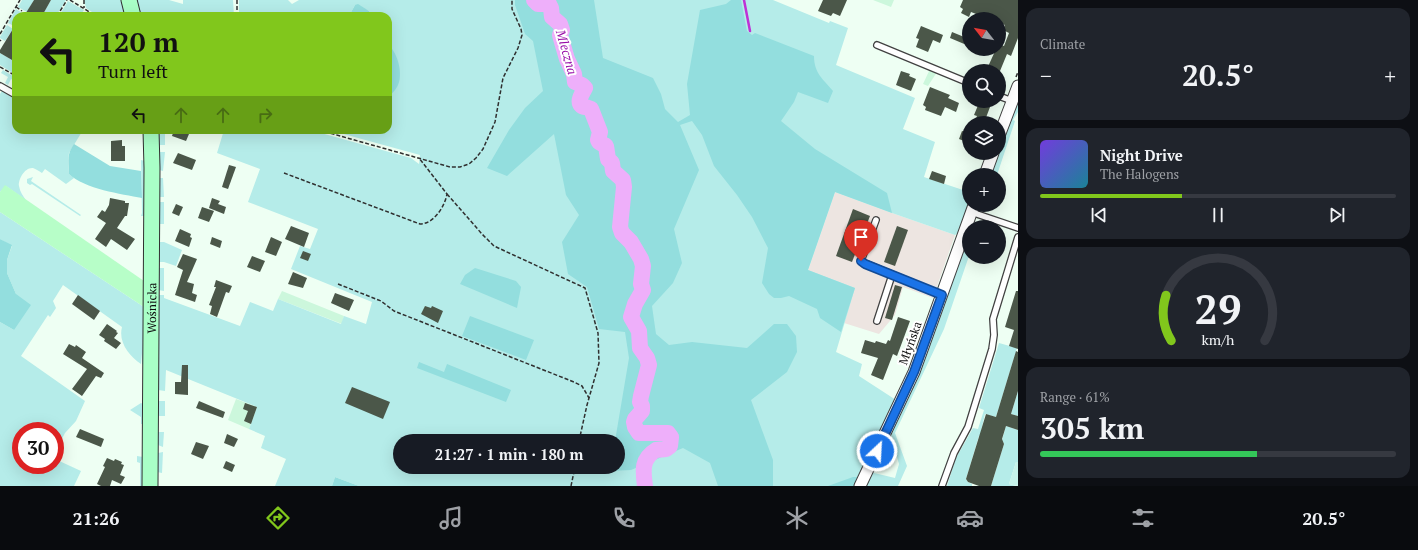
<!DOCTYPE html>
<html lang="en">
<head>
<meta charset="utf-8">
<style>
	:root { --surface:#171b24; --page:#20242c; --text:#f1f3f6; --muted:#9ea1a6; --line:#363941; --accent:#81c71c }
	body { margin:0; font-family:"PT Serif",serif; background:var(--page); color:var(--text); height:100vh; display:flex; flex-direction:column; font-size:15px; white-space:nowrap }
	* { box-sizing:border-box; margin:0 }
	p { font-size:13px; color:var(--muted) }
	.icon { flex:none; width:22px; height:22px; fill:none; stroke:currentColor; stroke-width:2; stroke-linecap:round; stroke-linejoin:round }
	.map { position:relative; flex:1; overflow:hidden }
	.drawer { display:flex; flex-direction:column; gap:8px; padding:8px; background:#0d0f14; width:400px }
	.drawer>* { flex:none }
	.top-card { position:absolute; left:12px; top:12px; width:380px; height:122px; border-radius:12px; box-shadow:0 4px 16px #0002; background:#81c71c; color:#111; overflow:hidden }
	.needle { width:26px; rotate:301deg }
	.buttons { position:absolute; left:962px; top:12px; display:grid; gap:8px }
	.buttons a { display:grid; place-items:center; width:44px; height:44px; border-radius:50%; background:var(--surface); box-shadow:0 4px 16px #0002; font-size:20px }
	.speed { position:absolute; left:12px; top:422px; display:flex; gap:8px; font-size:20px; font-weight:700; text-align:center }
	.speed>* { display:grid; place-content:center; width:52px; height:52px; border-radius:50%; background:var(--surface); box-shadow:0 4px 16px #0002; line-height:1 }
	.speed .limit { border:6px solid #d22; background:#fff; color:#111 }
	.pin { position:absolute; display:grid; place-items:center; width:34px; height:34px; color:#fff; margin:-41px -17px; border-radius:50% 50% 50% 0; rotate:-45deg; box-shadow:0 0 4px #0007 }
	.pin .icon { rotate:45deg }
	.me { position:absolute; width:44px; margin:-22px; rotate:25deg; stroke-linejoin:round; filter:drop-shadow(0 0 3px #0008) }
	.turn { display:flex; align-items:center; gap:14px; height:84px; padding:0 20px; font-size:18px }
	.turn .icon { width:52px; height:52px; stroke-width:2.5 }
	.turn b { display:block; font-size:28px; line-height:34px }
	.lanes { display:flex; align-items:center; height:38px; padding:0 20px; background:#0003; justify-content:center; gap:20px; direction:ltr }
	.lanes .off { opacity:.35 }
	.big { font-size:30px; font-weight:800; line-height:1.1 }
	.drawer .widget { flex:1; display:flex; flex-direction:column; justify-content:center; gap:6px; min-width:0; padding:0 14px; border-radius:12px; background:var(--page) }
	.drawer .dial { align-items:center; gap:0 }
	.dial svg { height:104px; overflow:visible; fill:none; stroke:var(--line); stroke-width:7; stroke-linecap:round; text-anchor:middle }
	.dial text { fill:var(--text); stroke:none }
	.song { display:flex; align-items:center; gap:12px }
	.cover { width:48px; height:48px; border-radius:6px; background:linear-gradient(135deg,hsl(260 70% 55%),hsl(190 70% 35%)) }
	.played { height:4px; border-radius:2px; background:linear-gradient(90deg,var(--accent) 40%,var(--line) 40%) }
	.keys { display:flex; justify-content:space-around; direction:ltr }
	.heat { display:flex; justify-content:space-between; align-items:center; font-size:22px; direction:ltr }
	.charge { height:6px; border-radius:3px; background:linear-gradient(90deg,#34c759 61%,var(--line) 0) }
	.trip { position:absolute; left:393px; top:434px; width:232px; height:40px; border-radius:20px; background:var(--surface); box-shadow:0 4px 16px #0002; font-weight:800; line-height:40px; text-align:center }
	.dock { display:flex; height:64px; justify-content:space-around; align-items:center; background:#090b0e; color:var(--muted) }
	.dock .icon { width:28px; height:28px }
	.dock .selected { color:var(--accent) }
	.dock b { font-size:18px; color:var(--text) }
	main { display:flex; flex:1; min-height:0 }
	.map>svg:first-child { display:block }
</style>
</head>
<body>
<main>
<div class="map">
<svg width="1018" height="486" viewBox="0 0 1018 486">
	<rect width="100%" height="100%" fill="#eefff3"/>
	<polygon fill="#ede5e1" points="835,192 892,213 955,235 933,298 903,287 895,315 879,334 844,323 846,316 808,270"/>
	<g fill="#ccf7dc">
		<polygon points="873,0 894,0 891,7"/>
		<polygon points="930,69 937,72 928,86 923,84"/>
		<polygon points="282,291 344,316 342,324 278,299"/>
		<polygon points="236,399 257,407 249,429 228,420"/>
	</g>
	<g fill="#b5ece9" fill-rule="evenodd">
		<polygon points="22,0 34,0 27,12 18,7"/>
		<polygon points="51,0 66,0 56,16 42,16"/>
		<polygon points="84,0 122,0 125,16 98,16 86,8"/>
		<polygon points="136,0 169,0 183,4 183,0 233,0 234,16 140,16"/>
		<path d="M 239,0 L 288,0 L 292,4 L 299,0 L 773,0 L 829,23 L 830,21 L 848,28 L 836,65 L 915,98 L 903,129 L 935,142 L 924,177 L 969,192 L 969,204 L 958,233 L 955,235 L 892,213 L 835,192 L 808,270 L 855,288 L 836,352 L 862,364 L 859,376 L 896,400 L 870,472 L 895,478 L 899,464 L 890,432 L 969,233 L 969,256 L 944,329 L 895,433 L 907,466 L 898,486 L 359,486 L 335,477 L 332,486 L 275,486 L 286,459 L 261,448 L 265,436 L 249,429 L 257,407 L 166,370 L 165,391 L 158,390 L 158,295 L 164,295 L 164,298 L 240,326 L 250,302 L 273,311 L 278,299 L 341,324 L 344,316 L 366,324 L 372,302 L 291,269 L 300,246 L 310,249 L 318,229 L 248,202 L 260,169 L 217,153 L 224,130 L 310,130 L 411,158 L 419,164 L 420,155 L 329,130 L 388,130 L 388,97 L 397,86 C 396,74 398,53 388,45 L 388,16 L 372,16 L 369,11 L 355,5 L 349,16 L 239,16 ZM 400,441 L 618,441 L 618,467 L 400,467 Z"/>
		<polygon points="68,1 84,10 80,16 59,16"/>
		<polygon points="16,9 25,15 24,16 16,16 16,24 14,26 8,23"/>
		<polygon points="7,25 13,29 5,41 0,38 0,37"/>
		<polygon points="0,53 12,60 16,53 16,75 0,65"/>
		<polygon points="3,70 16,78 16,82 11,79 8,85 5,83 8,77 1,73"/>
		<path d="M 2,91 L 16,100 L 16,130 L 83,130 L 69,153 L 68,159 L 69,174 L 74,178 L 66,184 L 45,169 L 42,173 C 39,171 36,169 33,168 C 25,167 18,179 19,186 C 20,192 23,196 26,200 L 6,186 L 0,192 L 0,94 Z"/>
		<polygon points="1018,99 1018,112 1013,120 1015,121 997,175 990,175"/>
		<rect x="159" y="130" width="6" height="15"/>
		<polygon points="159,152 165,152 163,171 159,170"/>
		<polygon points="141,160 145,161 145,216 141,216 142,213"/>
		<polygon points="33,177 31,181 81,215 80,216 32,184 30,185 27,183 27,179"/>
		<polygon points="159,178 163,178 164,197 159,197"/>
		<rect x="159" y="202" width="5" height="22"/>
		<path d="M 0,212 L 144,307 L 144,365 L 142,364 L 142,353 L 141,364 C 129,356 118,342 122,327 L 63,285 L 53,301 L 56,308 L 50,317 L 48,315 L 21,356 L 85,401 L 76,421 L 65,433 L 55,452 L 55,431 L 21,431 L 21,465 L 55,465 L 55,459 L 81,471 L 74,486 L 0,486 L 0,322 L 14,330 L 16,294 L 7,273 L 7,260 L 12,246 L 0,239 Z"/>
		<polygon points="159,242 164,242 182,250 176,266 164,262 159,262"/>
		<polygon points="159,268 164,268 164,291 158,290"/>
		<polygon points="999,343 1017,348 996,417 985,414 981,431 982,435 979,436 966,479 968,482 972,484 972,486 947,486 956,458 973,428 978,429 984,410 979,408"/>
		<polygon points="1018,391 1018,416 1011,414"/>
		<rect x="158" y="401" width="7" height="15"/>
		<polygon points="141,403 143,404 143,424 141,424 141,417 130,410"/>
		<polygon points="1006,426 1018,430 1018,462 1016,462 1009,484 1016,486 991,486 1004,444 1002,440"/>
		<polygon points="158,432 164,432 163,447 158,445"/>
		<polygon points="163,452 162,473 157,472 158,453"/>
		<polygon points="137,456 143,457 143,486 140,486 140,463 137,462"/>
	</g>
	<g fill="#93dede">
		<path d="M 515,0 L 594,0 L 603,58 L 653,78 L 661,94 L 665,109 L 678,122 L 690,115 L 687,84 L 700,10 L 726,4 L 731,0 L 741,0 L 747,31 L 752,35 L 755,33 L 814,56 C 814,73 823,79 833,91 L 828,103 L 798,92 L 794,102 L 781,121 L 815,149 L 887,193 L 892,213 L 835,192 L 808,270 L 855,288 L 841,332 L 820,318 L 817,309 L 789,296 L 781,298 L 774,298 L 769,294 L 762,283 L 768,248 L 752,217 L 737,195 L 714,166 L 702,135 L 692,121 L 680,125 L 699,170 L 674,229 L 682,263 L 673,283 L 652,306 L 656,334 L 669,345 L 692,342 L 747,348 L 774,324 L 787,324 L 796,336 L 797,352 L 787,372 L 751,400 L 773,460 L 773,486 L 718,486 L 710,463 L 683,448 L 631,470 L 610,471 L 611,467 L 618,467 L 618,441 L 615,441 L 629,358 L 625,332 L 599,329 L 587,287 L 568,274 L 562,242 L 579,215 L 566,195 L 554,134 L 507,176 L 487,168 L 509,130 L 525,108 L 543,91 L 533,41 L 525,34 L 515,5 Z"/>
		<polygon points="358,4 369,11 372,16 349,16 355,5"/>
		<path d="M 388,45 C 398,52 404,76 397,87 C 395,91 391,94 388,97 Z"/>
		<path d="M 74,144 L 110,166 L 141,171 L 142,198 C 121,194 85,189 69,174 C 69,160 66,156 74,144 Z"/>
		<polygon points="0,239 12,245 7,260 7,273 16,294 31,305 14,330 0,322"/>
		<polygon points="475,268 516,281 521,287 517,308 460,284 465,275"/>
		<polygon points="470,316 534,340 526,360 462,336"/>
		<polygon points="419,362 444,372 447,364 511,390 506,402 417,368"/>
		<polygon points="335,477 359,486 332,486"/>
		<polygon points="853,477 860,477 855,486 828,486"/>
	</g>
	<polygon fill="#b7fec8" points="5,185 144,281 144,307 0,212 0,192"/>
	<polygon fill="#c7f3ea" points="1016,462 1018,462 1018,486 1009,484"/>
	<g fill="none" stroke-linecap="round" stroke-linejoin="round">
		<polyline stroke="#bf31d6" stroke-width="2.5" points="744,0 750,31"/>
		<path stroke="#eeaffa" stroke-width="16" d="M 534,0 L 538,4 L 549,4 L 551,8 L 552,17 L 560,24 L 562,30 L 560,35 L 562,42 L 567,59 L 574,74 L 575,82 L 582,85 L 585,88 C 582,94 575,104 584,107 C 587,107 589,108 591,109 L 600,132 L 598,140 L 599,142 L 606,146 L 608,159 L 612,163 L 613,171 L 623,180 L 624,187 L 620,227 L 622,233 L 631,242 L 641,259 L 643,266 L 641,284 L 643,290 L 635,304 L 631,317 L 639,331 L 640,348 L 647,358 L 649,365 L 641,396 L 640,402 L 642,406 L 642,411 L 635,419 L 634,422 L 635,427 L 639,433 L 668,433 L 671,437 L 670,446 L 666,449 L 656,450 C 641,459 643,471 645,486"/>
	</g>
	<g fill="#4b5749">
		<polygon points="34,0 51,0 42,16 24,16"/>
		<polygon points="823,0 847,0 840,16 833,13 831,16 818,11"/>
		<polygon points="963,0 1018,0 1018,38 1011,56 1007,54 1000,71 986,71 996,49 999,49 999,44 1004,46 1009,33 1003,30 1005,25 999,23 999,19 989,19 971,12 969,17 961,13 963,9 960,7"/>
		<polygon points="16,24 16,53 12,60 0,53 0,50"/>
		<polygon points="921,26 943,35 940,43 933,40 928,52 916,47 919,39 916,38"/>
		<polygon points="952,32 969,39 969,46 950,38"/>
		<polygon points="901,71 910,74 909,76 916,79 911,91 896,85"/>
		<polygon points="930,87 950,95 948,98 959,103 956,112 945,107 941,116 925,110 926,107 923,105"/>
		<polygon points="979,103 990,107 984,123 975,121 977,116 974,115"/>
		<polygon points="174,130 178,130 189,134 186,141 172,136"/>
		<polygon points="962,131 969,133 969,143 959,139"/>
		<polygon points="122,140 122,146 125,146 125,161 111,161 111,141"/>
		<polygon points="178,153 196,160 192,170 173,163"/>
		<polygon points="229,165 236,167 228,189 222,187"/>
		<polygon points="932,171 946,176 944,184 929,179"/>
		<polygon points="110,198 125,201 125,203 129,203 127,216 125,216 117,228 135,239 127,250 111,239 106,247 95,239 106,223 97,217 102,210 105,212 109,205"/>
		<polygon points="212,198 220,201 218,204 226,207 224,214 209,208"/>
		<polygon points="176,204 183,207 179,216 172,213"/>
		<polygon points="202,207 214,211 209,222 198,218"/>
		<polygon points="853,209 870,216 852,262 836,256"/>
		<polygon points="291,226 309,233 304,247 285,239"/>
		<polygon points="897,226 908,230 895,266 884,262"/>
		<polygon points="180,229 191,234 190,237 192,238 189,247 175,241"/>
		<polygon points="212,237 222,241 220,248 210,244"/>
		<polygon points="271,237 282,242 276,256 265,252"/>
		<polygon points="303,251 311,254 308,261 300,258"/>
		<polygon points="183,254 197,259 187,282 194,284 192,293 197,295 195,302 175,295 183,270 177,267"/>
		<polygon points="252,256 265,261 260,272 247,267"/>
		<polygon points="293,272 307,278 303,288 288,284"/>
		<polygon points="216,280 232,286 229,293 226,292 217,317 210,314 212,306 209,305 216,287 214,287"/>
		<polygon points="895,285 902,287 892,320 885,318"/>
		<polygon points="1016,291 1018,291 1018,349 1009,346 1014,330 1005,327"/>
		<polygon points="335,293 354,300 349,311 331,303"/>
		<polygon points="78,295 100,311 94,320 72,304"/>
		<polygon points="425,306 431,308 432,306 443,311 438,323 421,314"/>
		<polygon points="898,317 910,321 897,356 893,354 883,380 871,375 878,358 861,353 865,340 875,343 876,341 886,344 888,340 890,341"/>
		<polygon points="107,324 117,331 116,332 118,333 114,338 121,343 116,349 104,341 105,339 99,335"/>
		<polygon points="69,344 75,347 76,345 86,352 82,358 104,373 101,378 96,376 82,396 72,389 87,369 63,354"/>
		<polygon points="1016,351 1018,352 1018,391 1011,414 1018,416 1018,430 1006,426 1002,439 1004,444 991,486 979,486 968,482 966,479 986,414 996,417"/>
		<polygon points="182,365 188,365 188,395 175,394 175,382 181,382"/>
		<polygon points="352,387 390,402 383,419 345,403"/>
		<polygon points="199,401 225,412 223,418 196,408"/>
		<polygon points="245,403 257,407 251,424 244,421 248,411 243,409"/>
		<polygon points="80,429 104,439 101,447 76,437"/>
		<polygon points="227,434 238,439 234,447 224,443"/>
		<polygon points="196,442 209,446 203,459 191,454"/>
		<polygon points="107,458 114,461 115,459 122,462 121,464 124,465 120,475 125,477 121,484 112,480 110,486 101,486 97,484 105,467 103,466"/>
		<polygon points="226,461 235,465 232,472 223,468"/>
	</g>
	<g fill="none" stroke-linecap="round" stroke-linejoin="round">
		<defs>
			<g id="lane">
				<polyline points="877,45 969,83"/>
				<polyline points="0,86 16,95"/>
				<polyline points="999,96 1012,101"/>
				<polyline points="971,212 1018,228"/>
				<polyline points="876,220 861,261 862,262 942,295"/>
				<polyline points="877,321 892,275"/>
				<polyline points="942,486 954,453 968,427 992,349 994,335 993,319 1018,237"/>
			</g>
			<g id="street">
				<polyline points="999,136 1018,86"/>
				<polyline points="985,175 993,153"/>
				<polyline points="860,486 914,372 974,205"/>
			</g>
			<g id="secondary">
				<polyline points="129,0 133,16"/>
				<path id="s1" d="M 150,486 L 152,168 L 151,130"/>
			</g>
		</defs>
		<use href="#lane" stroke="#414141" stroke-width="8"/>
		<use href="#street" stroke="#414141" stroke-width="13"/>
		<use href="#secondary" stroke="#303030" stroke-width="17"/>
		<g stroke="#303030" stroke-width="1.5" stroke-dasharray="4 2" stroke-linecap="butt">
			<polyline points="70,0 96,16"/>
			<polyline points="84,0 84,8"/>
			<polyline points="237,0 237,16"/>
			<polyline points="16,7 22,11"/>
			<polyline points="57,16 67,0"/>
			<polyline points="0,34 20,0"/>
			<polyline points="0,40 1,41"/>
			<polyline points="0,67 16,76"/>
			<polyline points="1016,77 1018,72"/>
			<polyline points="319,130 450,167 460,167 469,164 476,158 483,149 495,122 503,78 518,48 522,35 521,29 512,9 512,0"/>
			<path d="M 284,173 L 420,224 C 434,224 445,206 447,194 L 419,158"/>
			<polyline points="447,194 482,234 494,246 585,288 598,333 599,363 587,405 579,441"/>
			<polyline points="338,284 381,301 394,311 574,382 582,386 589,398"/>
			<polyline points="571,486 575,467"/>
		</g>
		<use href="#lane" stroke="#fff" stroke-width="5.5"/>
		<use href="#street" stroke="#fff" stroke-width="11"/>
		<use href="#secondary" stroke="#a9ffc7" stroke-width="15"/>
	</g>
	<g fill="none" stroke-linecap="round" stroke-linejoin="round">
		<defs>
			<polyline id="route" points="861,261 865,264 942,295 914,372 877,451"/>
		</defs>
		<use href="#route" stroke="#114b97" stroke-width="10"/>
		<use href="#route" stroke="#1a73e8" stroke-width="7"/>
	</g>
	<g text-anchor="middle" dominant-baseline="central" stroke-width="4" stroke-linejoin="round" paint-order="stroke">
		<g font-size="12" fill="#0e0e0e" stroke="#fff">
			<text stroke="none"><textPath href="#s1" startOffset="178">Wośnicka</textPath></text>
			<text transform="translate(910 343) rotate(-70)">Młyńska</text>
		</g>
		<g font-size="13" font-style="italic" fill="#980ea8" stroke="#fff">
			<text transform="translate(567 52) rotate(74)">Mleczna</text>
		</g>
	</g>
</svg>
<div class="buttons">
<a><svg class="needle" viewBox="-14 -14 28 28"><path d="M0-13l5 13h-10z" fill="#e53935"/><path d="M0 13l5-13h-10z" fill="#9ea1a6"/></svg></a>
<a><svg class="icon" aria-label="search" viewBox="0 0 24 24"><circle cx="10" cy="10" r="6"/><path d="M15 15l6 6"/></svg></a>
<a><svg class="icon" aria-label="layers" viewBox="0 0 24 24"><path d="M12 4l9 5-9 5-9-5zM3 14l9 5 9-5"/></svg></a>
<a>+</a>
<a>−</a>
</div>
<div class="speed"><div class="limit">30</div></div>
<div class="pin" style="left:861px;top:261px;background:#d93025"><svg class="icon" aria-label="arrive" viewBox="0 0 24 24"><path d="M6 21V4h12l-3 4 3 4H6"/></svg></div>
<svg class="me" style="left:877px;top:451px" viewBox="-20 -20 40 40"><circle r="17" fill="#1a73e8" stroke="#fff" stroke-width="3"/><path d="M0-11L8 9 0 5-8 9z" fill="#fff"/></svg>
<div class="trip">21:27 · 1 min · 180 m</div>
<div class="top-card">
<div class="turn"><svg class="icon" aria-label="left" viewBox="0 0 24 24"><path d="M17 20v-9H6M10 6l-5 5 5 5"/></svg><div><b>120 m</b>Turn left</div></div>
<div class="lanes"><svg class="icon" aria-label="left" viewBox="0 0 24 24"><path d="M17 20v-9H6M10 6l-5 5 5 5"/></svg><svg class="icon off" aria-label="ahead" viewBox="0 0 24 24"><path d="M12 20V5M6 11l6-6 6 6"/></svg><svg class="icon off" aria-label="ahead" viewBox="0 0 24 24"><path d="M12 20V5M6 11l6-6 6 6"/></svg><svg class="icon off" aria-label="right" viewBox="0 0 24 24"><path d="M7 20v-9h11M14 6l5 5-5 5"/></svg></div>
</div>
</div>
<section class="drawer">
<div class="widget"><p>Climate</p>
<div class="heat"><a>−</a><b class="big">20.5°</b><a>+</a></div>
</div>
<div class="widget">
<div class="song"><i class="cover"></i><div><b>Night Drive</b><p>The Halogens</p></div></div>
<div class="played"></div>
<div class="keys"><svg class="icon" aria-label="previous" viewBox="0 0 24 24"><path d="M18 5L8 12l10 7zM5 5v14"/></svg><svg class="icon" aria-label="pause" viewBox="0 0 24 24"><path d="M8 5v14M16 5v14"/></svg><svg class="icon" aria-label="next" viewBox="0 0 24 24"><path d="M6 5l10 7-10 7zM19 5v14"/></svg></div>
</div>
<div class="widget dial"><svg viewBox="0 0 100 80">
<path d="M14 69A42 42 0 1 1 86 69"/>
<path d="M14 69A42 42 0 0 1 10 34" stroke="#81c71c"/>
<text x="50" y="56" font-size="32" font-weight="700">29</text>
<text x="50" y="72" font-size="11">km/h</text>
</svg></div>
<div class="widget"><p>Range · 61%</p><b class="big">305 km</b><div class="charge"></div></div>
</section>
</main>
<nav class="dock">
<b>21:26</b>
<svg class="icon selected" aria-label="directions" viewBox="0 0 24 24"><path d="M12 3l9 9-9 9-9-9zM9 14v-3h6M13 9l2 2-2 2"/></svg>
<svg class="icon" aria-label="music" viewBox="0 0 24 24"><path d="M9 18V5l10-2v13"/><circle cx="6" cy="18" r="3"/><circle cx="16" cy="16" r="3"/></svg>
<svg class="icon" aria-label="phone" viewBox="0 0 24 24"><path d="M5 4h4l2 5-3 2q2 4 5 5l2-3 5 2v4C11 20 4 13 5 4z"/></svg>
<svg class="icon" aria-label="climate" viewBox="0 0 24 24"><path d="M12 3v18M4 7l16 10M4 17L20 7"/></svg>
<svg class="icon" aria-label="car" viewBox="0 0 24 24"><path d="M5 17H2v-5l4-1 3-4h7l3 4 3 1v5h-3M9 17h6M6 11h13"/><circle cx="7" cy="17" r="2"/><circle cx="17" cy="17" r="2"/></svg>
<svg class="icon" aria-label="filters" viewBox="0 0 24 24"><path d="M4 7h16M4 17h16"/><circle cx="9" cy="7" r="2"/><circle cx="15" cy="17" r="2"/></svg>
<b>20.5°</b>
</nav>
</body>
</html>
